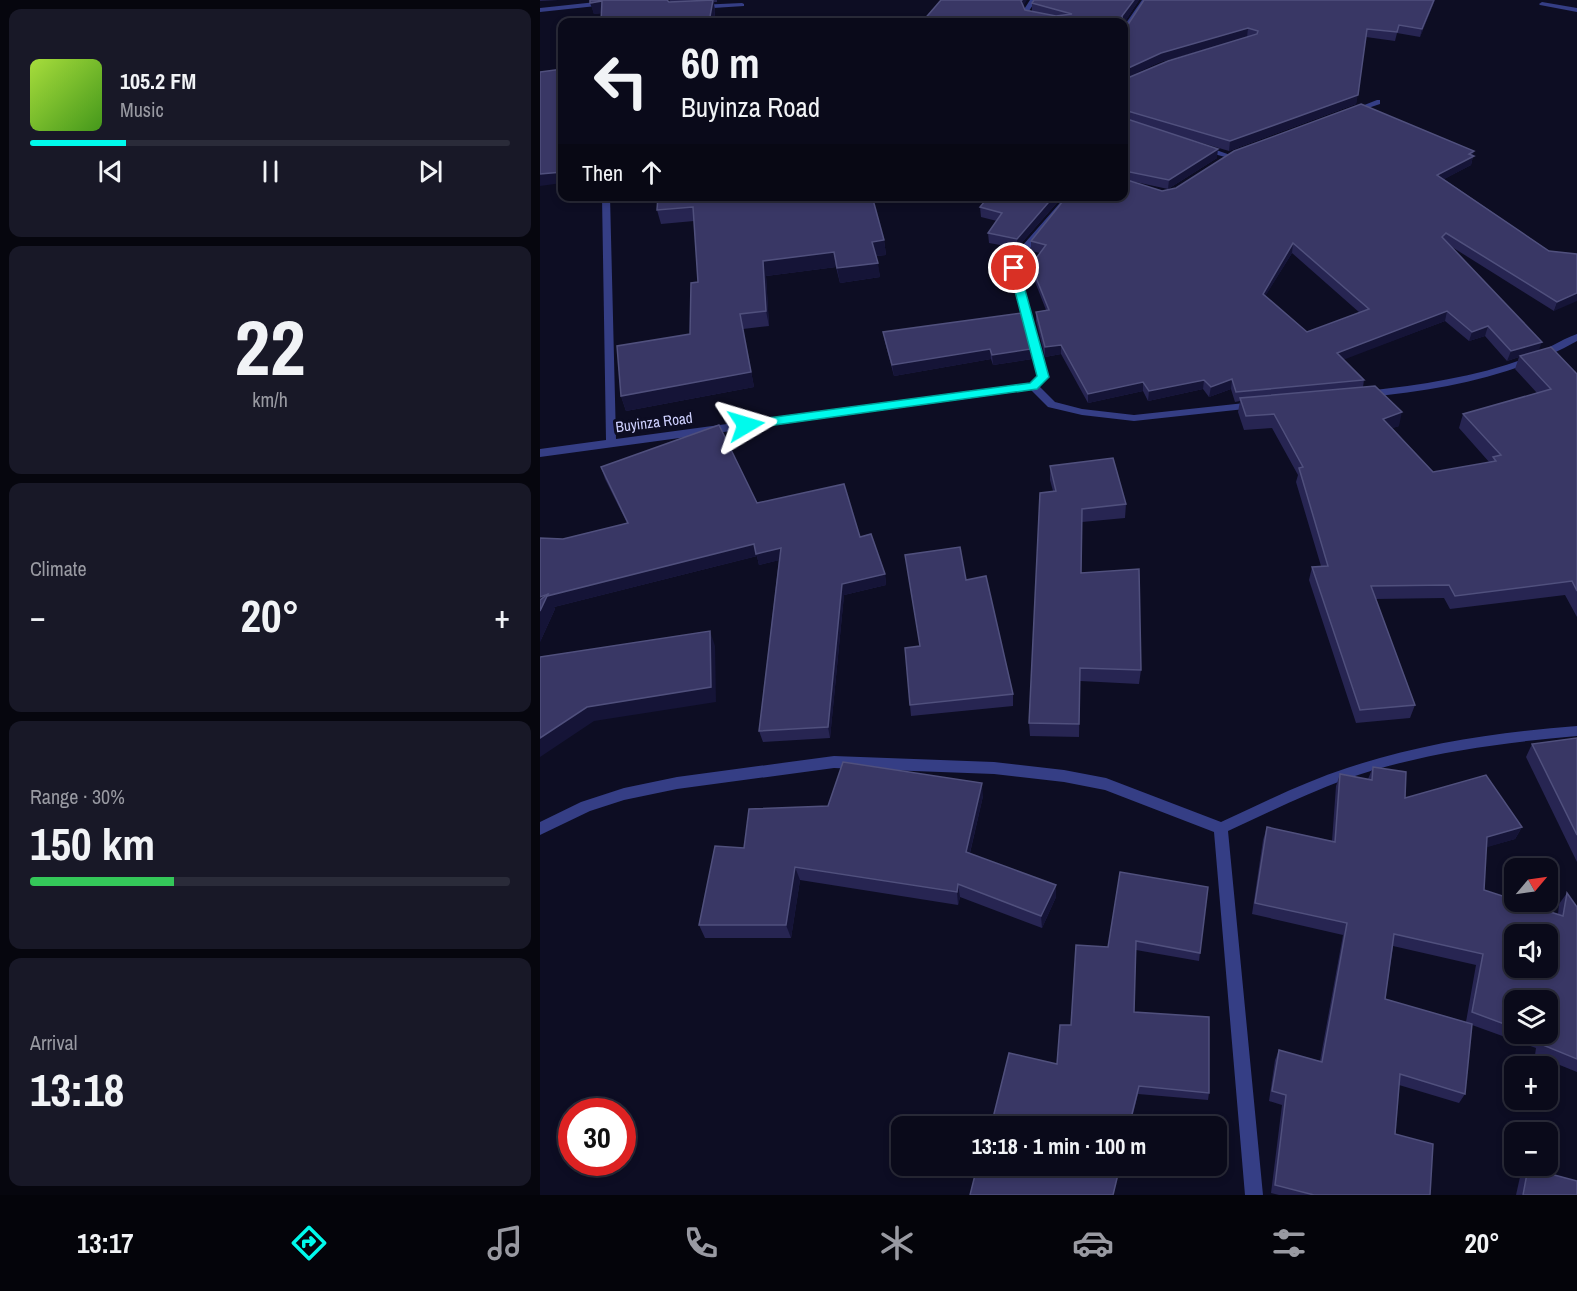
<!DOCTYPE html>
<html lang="en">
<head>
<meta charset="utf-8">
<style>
	:root { --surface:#0a0a1a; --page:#181827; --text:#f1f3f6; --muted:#999aa2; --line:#2a2b39; --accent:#00faec }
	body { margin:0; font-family:"Archivo Narrow",sans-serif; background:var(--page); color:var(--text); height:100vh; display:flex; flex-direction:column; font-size:22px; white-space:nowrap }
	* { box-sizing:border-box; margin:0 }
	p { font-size:20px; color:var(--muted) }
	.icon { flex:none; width:33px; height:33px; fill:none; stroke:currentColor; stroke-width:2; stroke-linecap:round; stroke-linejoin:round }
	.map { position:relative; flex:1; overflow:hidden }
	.drawer { display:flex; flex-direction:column; gap:9px; padding:9px; background:#06060e; width:540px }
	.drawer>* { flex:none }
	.top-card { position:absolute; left:18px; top:18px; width:570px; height:183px; border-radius:12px; box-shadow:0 3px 9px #0003,0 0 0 2px var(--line); background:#0a0a1a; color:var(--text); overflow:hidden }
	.needle { width:39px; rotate:61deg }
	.tools { position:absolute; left:964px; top:858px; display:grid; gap:12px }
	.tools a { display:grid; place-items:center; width:54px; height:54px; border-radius:12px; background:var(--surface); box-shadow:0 3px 9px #0003,0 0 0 2px var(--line); font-size:30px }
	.speed { position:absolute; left:18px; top:1098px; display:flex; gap:12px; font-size:30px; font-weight:700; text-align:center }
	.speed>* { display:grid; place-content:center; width:78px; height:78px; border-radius:50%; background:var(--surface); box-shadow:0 3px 9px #0003,0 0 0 2px var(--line); line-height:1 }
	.speed .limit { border:9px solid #d22; background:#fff; color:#111 }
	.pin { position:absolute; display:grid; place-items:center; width:51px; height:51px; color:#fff; margin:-26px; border:3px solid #fff; border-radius:50%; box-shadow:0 2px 6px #0007 }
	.me { position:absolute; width:66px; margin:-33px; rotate:83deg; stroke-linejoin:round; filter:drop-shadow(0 0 4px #0008) }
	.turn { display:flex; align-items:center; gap:21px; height:126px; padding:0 24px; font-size:27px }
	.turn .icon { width:78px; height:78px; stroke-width:2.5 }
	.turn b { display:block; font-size:42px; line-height:51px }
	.then { display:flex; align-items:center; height:57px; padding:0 24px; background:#0003; gap:12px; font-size:22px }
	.big { font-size:45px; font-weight:700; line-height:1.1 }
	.drawer .tile { flex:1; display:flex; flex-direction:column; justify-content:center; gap:9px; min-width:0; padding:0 21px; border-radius:12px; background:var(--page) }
	.drawer .dial { align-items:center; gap:0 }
	.dial b { font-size:78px; line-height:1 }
	.song { display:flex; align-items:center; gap:18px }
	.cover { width:72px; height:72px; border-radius:9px; background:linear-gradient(135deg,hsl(80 70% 55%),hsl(100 70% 35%)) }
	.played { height:6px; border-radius:3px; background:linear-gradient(90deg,var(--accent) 20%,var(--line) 20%) }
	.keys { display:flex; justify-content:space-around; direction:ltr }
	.heat { display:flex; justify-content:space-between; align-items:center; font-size:33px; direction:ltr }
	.charge { height:9px; border-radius:4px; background:linear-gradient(90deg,#34c759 30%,var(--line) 0) }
	.trip { position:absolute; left:351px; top:1116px; width:336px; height:60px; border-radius:12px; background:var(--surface); box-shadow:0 3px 9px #0003,0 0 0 2px var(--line); font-weight:700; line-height:60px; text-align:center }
	.tab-bar { display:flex; height:96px; justify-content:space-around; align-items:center; background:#04040a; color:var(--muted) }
	.tab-bar .icon { width:42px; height:42px }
	.tab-bar .on { color:var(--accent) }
	.tab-bar b { font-size:27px; color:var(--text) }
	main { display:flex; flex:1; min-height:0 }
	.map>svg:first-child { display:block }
</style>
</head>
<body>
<main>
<section class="drawer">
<div class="tile">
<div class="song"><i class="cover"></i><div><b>105.2 FM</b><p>Music</p></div></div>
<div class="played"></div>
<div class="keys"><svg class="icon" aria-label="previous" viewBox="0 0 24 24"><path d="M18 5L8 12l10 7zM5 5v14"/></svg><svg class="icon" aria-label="pause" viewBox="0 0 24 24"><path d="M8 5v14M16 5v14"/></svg><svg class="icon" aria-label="next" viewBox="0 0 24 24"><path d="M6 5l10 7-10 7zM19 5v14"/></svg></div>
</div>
<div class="tile dial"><b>22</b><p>km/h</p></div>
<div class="tile"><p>Climate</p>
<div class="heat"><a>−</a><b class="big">20°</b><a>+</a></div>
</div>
<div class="tile"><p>Range · 30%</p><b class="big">150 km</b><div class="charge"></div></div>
<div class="tile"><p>Arrival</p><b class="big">13:18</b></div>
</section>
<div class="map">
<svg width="1037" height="1195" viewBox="0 0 1037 1195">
	<rect width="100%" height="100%" fill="#0d0d23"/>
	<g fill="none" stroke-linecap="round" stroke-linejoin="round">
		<polygon fill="#353e85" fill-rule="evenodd" points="202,3 204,4 204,6 158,9 155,7 158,5"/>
		<g fill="#353e85" fill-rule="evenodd">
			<polygon points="75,0 97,0 94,2 0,12 0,8"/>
			<polygon points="490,0 496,0 489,11 491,14 530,22 516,22 487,17 483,11"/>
			<polygon points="602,0 609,0 587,32 584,32 584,26"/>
			<polygon points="1002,2 1037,8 1037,12 1000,5 999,4"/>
			<polygon points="837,100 840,100 840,104 813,113 809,111"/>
			<polygon points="659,146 665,146 693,156 689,158 659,150"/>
			<path d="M 62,196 L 70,196 L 76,439 L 490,383 L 498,376 C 489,337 477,300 469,261 L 526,196 L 535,196 L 479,261 C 486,300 499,338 508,377 L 499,386 L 515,402 L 542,409 L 594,415 L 714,402 L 719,405 L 714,408 L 594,421 L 542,415 L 508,407 L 491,390 L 0,457 L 0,449 L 66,440 Z"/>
			<path d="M 1037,334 L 1037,341 C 973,377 899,390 827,397 L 822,394 L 827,391 C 881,385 936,377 987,358 C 1004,351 1020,340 1037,334 Z"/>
			<path d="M 1037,726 L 1037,736 C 959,743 881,753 806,779 C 766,794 727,813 688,831 L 723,1195 L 705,1195 L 674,832 L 565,790 L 524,782 L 454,774 L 294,768 L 137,789 L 84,800 L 50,811 L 0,835 L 0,822 L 41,802 L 84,788 L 137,777 L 294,756 L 454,762 L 524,770 L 566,778 L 681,822 C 722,803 764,782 807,768 C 882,743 959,732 1037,726 Z"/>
		</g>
	</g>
	<g fill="#272552" fill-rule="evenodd">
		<polygon points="0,0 18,0 0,1"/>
		<polygon points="50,0 127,0 129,2 131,2 129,0 177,0 177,2 174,2 175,11 174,20 211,17 212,22 61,22 61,13 54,14"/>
		<polygon points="599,0 584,23 382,22 483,6 485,10 492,11 492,3"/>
		<path d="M 895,0 L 880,37 L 857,33 L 855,41 L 826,37 L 816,104 L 689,151 L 635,135 L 677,158 L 628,189 L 586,180 L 622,191 L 933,156 L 931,165 L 904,179 L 1009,251 L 1037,254 L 1014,311 L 912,247 L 999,350 L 1037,374 L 1037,617 L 1025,595 L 910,609 L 904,598 L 835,599 L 875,705 L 870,718 L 816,723 L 769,580 L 772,567 L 781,566 L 756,482 L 758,475 L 732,428 L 704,430 L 698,412 L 700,401 L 695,402 L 691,389 L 669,397 L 663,389 L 608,401 L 603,391 L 548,403 L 521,354 L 505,357 L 496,321 L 496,312 L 506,310 L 492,274 L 491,265 L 500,253 L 491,251 L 491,241 L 584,196 L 584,25 L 587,26 ZM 707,37 L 585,79 L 584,78 L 620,62 ZM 752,253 L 820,313 L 767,332 L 725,296 ZM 905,321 L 929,341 L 945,336 L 967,361 L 979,357 L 975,369 L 997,393 L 923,414 L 919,428 L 950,463 L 893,472 L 852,428 L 859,426 L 823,387 L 824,380 L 803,359 Z"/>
		<polygon points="118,196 344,240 346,255 336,256 340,277 300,283 296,267 226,276 229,326 203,329 214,387 86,411 81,396 150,334 158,282 154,221 121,224 117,210"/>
		<polygon points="432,196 523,196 477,248 449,243 448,233 457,221 441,217 440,207 445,201 432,198"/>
		<polygon points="343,332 491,349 492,359 453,365 451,359 354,376 345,342"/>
		<polygon points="510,466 586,504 585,518 542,522 541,573 601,670 599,684 540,681 539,737 490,736 489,723 513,491 510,480"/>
		<polygon points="61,467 217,503 320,537 345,574 346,585 304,595 290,738 223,742 219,731 239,560 219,565 217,556 14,607 15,609 0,642 23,539 87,523 65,479"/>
		<polygon points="426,580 473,694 473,706 371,716 370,705"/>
		<polygon points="1037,738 1037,862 986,757 992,744"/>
		<path d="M 833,767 L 865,798 L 982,827 L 975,839 L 946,847 L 944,890 L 1018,914 L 1019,904 L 1027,893 L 1037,907 L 1037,1072 L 995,1055 L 996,1048 L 932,1025 L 925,1094 L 919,1103 L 859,1085 L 855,1134 L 890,1195 L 739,1195 L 731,1193 L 742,1105 L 729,1101 L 735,1060 L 739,1050 L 780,1061 L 803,935 L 712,914 L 723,840 L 727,827 L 792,841 L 796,786 L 800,774 L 828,779 ZM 853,946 L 936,965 L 926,1022 L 845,999 ZM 975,1000 L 1008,1034 L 975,1034 Z"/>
		<polygon points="443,796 430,853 516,897 502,928 420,897 418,905 260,880 251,938 165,938 159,925 204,848 288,806"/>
		<polygon points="580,872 660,953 659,961 596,950 594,1012 669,1093 668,1100 598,1094 590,1126 451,1126 517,1064 531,1025 568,947"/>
		<polygon points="988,1168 1037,1195 976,1195 980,1177"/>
	</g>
	<g fill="#151437">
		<polygon points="173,0 175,11 173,22 169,22"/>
		<polygon points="482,0 487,0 481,10 481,1"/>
		<polygon points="594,0 599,0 584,23 582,22 582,16"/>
		<polygon points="894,0 895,0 880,37 882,29"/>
		<polygon points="62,1 65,13 54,14 50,3"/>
		<polygon points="708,28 707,37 620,62 584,79 584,70 621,53"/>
		<polygon points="818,95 816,104 689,151 690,141"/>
		<polygon points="678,149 677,158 628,189 629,180"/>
		<polygon points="934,151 931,165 895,184 897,175 929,154"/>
		<polygon points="22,172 22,183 0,186 0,174"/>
		<polygon points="514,196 523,196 477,248 477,239"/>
		<polygon points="344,240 346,255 334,256 332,242"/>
		<polygon points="753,243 752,253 721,303 723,294"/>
		<polygon points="294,252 296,267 226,276 229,326 226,311 223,261"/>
		<polygon points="338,263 340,277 300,283 297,268"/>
		<polygon points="1037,293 1037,301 1014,311 1017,302"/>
		<polygon points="907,311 905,321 795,363 797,353"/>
		<polygon points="200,314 214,387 86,411 81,396"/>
		<polygon points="948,326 945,336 929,341 932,332"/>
		<polygon points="1002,342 998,352 980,356 979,357 967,361 971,351"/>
		<polygon points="521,345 521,354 505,357 505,347"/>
		<polygon points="450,349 451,359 354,376 352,365"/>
		<polygon points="491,349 492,359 453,365 452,355"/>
		<polygon points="692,379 691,389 669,397 671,387"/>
		<polygon points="664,380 663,389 608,401 609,391"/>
		<polygon points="603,382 603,391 548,403 548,394"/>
		<polygon points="862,412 859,426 840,433 843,419"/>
		<polygon points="214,544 241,548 244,559 219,565 217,556 14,607 15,609 0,642 0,597"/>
		<polygon points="345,574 346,585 304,595 290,738 288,727 302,584"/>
		<polygon points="170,631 175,646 176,702 54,721 0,757 0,738 47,707"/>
		<polygon points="442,783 443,796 427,865 426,852"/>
		<polygon points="982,827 975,839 941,849 947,837"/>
		<polygon points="255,867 260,880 251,938 246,925"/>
		<polygon points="418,884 420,897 418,905 417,892"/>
		<polygon points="516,885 516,897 502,928 501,916"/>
	</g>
	<g fill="#393765" stroke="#50507d" stroke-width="1.5" fill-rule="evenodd">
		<polygon points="50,0 127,0 129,2 173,0 169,22 61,22 62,1 50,3"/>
		<polygon points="401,0 482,0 481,1 485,10 516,16 532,14 492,3 494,0 594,0 582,16 583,22 382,22"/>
		<polygon points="604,0 894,0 882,29 859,25 857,32 827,29 818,95 690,141 584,110 584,78 585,79 628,61 717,34 718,31 708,28 621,53 584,70 584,25 587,26"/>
		<polygon points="211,17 211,22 169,22 169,21"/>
		<polygon points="22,69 22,172 0,174 0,72"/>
		<path d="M 821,104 L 934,151 L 929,154 L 934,156 L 897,175 L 1009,251 L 1037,254 L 1037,293 L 1017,302 L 906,233 L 902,237 L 1002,342 L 971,351 L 948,326 L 932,332 L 907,311 L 797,353 L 824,380 L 696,392 L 692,379 L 671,387 L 664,380 L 609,391 L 603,382 L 548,394 L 521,345 L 505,347 L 496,312 L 509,310 L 491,265 L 506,245 L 491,241 L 527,196 L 584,196 L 584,179 L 622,191 L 636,188 L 694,151 ZM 753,243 L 829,309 L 767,332 L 723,294 Z"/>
		<polygon points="584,116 584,118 678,149 629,180 585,171 584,172"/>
		<polygon points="118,196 332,196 344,240 332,242 338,263 297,268 294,252 223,261 226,311 200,314 211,372 81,396 77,346 150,334 151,283 158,282 153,207 117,210"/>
		<polygon points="449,196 514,196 477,239 448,233 462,213 440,207"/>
		<polygon points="482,313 491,349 452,355 450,349 352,365 343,332"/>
		<polygon points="1011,347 1037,374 1037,591 1032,581 915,596 909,585 831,586 875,705 820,710 772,567 788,566 759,468 763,467 734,414 706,416 700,398 835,386 862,412 843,419 893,472 956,461 953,457 961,455 923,414 1011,389 980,356"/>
		<polygon points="179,425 217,503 304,484 320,537 331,534 345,574 302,584 288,727 219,731 241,548 216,554 214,544 7,596 8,594 0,597 0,538 23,539 88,523 61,467"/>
		<polygon points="573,458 586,504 542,509 541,573 599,569 601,670 540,668 539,724 489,723 500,493 516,491 510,466"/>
		<polygon points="420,547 426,580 446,576 473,694 370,705 365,648 380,646 365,555"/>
		<polygon points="8,594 0,611 0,600"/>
		<polygon points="170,631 171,687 47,707 0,738 0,657"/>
		<polygon points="1037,738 1037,835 992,744"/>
		<polygon points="303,762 442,783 426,852 516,885 501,916 418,884 417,892 255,867 246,925 159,925 175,846 204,848 209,809 288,806"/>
		<path d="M 833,767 L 866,772 L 865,798 L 946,775 L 982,827 L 947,837 L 944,890 L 975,900 L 975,902 L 979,902 L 1023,916 L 1027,893 L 1037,907 L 1037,1059 L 1003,1045 L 1004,1038 L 991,1034 L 1008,1034 L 1008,1000 L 975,1000 L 975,1028 L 932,1012 L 943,954 L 854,934 L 845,999 L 932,1024 L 925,1094 L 860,1074 L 855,1134 L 893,1144 L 890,1195 L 774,1195 L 735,1185 L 746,1095 L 732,1091 L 739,1050 L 782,1062 L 807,923 L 715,903 L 727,827 L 795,842 L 800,774 L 832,780 ZM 975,934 L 1008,934 L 1008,968 L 975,968 Z"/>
		<polygon points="580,872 668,887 660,953 596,941 594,1012 669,1017 669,1093 599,1086 589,1126 451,1126 469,1053 517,1064 520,1025 531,1025 536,945 568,947"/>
		<polygon points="441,1166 580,1166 573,1195 430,1195 437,1167 441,1168"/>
		<polygon points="988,1168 1037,1181 1037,1195 983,1195"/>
	</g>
	<polygon fill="#00faec" stroke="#00a299" stroke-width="1.5" points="474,264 479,268 509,377 497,389 206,429 200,425 206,421 490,383 497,376 469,268"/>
	<g text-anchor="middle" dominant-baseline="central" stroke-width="6" stroke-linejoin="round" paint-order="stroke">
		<g font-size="15" fill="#cfd1ff" stroke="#0d0d23">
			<text transform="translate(114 422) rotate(-7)">Buyinza Road</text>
		</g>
	</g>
</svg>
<div class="tools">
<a><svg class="needle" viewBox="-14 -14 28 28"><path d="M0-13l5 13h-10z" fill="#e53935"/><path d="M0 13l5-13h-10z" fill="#999aa2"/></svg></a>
<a><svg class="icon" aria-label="sound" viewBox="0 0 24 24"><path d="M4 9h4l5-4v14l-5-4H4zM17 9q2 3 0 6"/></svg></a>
<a><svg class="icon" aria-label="layers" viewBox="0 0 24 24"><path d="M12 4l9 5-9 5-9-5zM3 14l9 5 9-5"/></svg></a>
<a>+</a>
<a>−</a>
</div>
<div class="speed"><div class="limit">30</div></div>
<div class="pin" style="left:474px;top:268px;background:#d93025"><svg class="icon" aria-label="arrive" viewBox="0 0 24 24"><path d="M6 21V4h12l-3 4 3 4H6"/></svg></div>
<svg class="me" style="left:206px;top:425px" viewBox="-20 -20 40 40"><path d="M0-17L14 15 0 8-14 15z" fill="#00faec" stroke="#fff" stroke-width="4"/></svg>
<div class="trip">13:18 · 1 min · 100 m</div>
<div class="top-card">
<div class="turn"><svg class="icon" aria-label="left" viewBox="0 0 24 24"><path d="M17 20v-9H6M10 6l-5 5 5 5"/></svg><div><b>60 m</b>Buyinza Road</div></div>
<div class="then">Then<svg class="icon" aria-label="ahead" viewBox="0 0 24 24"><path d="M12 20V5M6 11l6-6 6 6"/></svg></div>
</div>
</div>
</main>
<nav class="tab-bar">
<b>13:17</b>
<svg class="icon on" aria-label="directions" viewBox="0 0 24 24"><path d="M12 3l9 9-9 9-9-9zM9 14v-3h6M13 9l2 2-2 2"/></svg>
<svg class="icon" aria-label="music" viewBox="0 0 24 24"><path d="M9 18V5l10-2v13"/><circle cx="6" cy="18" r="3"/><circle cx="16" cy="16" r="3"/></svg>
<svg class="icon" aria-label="phone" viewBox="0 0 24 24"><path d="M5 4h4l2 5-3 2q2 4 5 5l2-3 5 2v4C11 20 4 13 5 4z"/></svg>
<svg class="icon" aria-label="climate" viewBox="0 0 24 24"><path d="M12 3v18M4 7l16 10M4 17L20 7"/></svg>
<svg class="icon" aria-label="car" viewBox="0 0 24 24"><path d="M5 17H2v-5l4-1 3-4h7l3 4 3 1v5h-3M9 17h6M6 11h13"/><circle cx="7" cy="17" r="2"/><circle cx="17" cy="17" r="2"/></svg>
<svg class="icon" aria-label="filters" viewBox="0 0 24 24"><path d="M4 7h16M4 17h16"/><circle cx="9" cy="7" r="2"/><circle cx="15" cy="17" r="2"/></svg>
<b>20°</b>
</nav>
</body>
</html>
